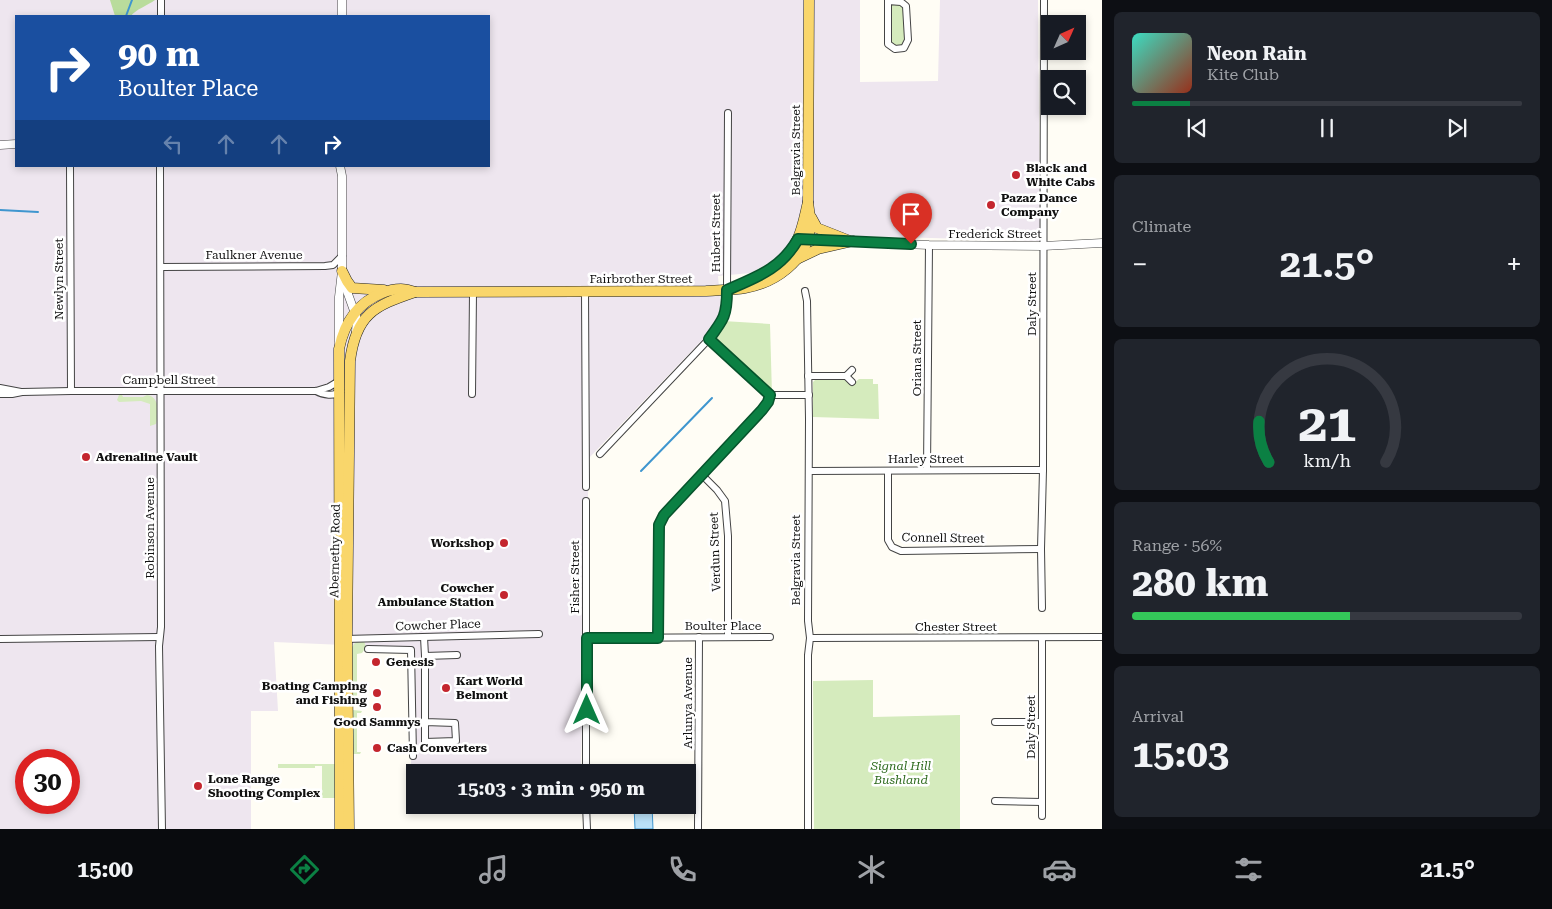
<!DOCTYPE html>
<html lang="en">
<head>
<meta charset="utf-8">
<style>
	:root { --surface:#171b24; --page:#20242c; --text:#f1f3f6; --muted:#9ea1a6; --line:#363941; --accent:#0b8043 }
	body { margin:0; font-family:"Roboto Serif",serif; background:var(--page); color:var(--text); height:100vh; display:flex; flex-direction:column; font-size:19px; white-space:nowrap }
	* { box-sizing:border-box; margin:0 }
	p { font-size:16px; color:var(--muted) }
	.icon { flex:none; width:28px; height:28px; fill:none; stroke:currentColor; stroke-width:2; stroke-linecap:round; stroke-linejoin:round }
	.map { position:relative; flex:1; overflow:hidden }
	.panel { display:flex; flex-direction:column; gap:12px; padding:12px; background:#0d0f14; width:450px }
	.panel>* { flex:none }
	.guide { position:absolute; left:15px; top:15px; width:475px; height:152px; border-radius:0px; box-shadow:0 2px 8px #0003; background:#1a4fa0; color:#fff; overflow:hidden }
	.needle { width:32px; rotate:45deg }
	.controls { position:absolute; left:1041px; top:15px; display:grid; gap:10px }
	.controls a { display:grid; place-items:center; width:45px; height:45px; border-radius:0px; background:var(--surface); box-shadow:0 2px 8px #0003; font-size:25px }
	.speed { position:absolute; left:15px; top:749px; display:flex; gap:10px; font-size:25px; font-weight:700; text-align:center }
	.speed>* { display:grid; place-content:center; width:65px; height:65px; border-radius:50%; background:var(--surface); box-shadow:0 2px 8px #0003; line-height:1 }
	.speed .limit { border:8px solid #d22; background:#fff; color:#111 }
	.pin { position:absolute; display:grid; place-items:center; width:42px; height:42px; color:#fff; margin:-51px -21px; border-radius:50% 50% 50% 0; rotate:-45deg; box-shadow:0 0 5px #0007 }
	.pin .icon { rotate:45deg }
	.me { position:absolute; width:55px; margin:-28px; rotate:0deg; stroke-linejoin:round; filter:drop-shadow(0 0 4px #0008) }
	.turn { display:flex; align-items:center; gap:18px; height:105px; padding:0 20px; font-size:22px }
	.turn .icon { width:65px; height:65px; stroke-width:2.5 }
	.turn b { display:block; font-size:35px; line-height:42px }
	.lanes { display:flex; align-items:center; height:48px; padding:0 20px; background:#0003; justify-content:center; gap:25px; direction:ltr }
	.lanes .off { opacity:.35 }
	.big { font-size:38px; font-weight:700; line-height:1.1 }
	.panel .card { flex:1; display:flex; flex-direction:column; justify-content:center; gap:8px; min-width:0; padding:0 18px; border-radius:8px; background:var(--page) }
	.panel .dial { align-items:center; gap:0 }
	.dial svg { height:130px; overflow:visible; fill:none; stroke:var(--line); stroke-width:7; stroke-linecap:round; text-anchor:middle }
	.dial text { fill:var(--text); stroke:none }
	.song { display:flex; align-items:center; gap:15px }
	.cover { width:60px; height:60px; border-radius:8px; background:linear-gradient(135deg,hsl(170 70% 55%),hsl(10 70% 35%)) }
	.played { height:5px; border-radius:2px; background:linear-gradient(90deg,var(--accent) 15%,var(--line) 15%) }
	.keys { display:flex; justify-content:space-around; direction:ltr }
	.heat { display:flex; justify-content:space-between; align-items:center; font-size:28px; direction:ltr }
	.charge { height:8px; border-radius:4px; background:linear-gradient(90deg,#34c759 56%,var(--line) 0) }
	.trip { position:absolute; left:406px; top:764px; width:290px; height:50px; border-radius:0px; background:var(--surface); box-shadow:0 2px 8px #0003; font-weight:700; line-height:50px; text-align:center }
	.tab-bar { display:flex; height:80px; justify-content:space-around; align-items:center; background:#090b0e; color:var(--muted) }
	.tab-bar .icon { width:35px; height:35px }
	.tab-bar .current { color:var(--accent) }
	.tab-bar b { font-size:22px; color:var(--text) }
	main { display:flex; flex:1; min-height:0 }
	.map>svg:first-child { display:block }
</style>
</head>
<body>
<main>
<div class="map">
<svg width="1102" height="829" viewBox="0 0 1102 829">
	<rect width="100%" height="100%" fill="#fffdf5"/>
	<path fill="#eee6ef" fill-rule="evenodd" d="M 0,0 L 860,0 L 860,82 L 938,81 L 940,0 L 1038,0 L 1040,241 L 793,234 L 788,246 L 772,261 L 751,273 L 718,276 L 721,311 L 706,336 L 589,458 L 581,764 L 411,764 L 414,648 L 274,642 L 278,711 L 251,711 L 251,829 L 0,829 ZM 16,16 L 489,16 L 489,166 L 16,166 ZM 26,760 L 69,760 L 69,802 L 26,802 Z"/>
	<g fill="#d5ebbd">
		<polygon points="889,1 906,6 908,40 904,48 895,48 889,44"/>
		<polygon points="723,321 770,324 772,395 709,339"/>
		<polygon points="817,378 844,379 852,385 859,379 873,379 873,384 878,384 879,419 813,417 813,382"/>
		<path d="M 119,395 L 122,395 L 123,397 L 143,397 L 147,395 C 160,397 159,413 156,424 L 150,426 L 150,404 L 141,401 L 119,402 L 117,400 Z"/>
		<polygon points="358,641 364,641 366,647 362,653 357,654 357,698 361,699 362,703 352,703 351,649 354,644"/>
		<polygon points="873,680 873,717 960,715 960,829 814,829 813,681"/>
		<polygon points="353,710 362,711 361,713 357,713 357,752 361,752 360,754 353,754 351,712"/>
		<polygon points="278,764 335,764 335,798 322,798 322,766 315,766 315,768 278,768"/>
	</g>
	<path fill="#b9dc9c" d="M 110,0 L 155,0 C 148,5 135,10 131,16 L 115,16 Z"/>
	<polygon fill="#b9e0f7" stroke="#3f96cf" points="634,805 652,805 653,829 635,829"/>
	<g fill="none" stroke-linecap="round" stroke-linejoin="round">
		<g stroke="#3f96cf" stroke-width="2">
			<polyline points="126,16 132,0"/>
			<polyline points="0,210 38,212"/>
			<polyline points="641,471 712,398"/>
		</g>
		<defs>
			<g id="minor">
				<polyline points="888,1 901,2 906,6 908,40 904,48 895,49 888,44 888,0"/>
				<polyline points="161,16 161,0"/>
				<polyline points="70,166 71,391"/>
				<polyline points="160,166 161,627 159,646 162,829"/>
				<polyline points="161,267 325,266 333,265 342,256"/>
				<polyline points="585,291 586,487"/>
				<polyline points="805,291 807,301 809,419 808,621 810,638 808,655 808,829"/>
				<polyline points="709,339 761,388 772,395 809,395"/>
				<polyline points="808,376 846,376 852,370"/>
				<polyline points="846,376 852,382"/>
				<polyline points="0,388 21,392"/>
				<path d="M 316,391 C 323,395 334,397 341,391"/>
				<polyline points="0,394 12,394 22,392 71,391 316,391 329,387 339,381"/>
				<polyline points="472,394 473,292"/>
				<path d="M 600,454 L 709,339 C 724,319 727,315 727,289 L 728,113"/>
				<polyline points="927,470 929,245"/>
				<polyline points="809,471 1043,470"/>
				<polyline points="888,471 888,540 892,547 901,551 1041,549"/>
				<polyline points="701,474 717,490 725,501 728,536 728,637"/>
				<polyline points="586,501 586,772"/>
				<polyline points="1042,608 1041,549 1043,470 1044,0"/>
				<polyline points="424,637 425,656 457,655"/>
				<polyline points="659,637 659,525 664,515 762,409 767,402 770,395"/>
				<polyline points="587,638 770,637"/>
				<polyline points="810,638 1102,637"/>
				<polyline points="0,639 159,637"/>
				<polyline points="345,639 539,634"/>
				<polyline points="368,649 411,650 413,756"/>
				<polyline points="425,656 425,742 456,741 455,723 425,722"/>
				<polyline points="995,722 1042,722"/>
				<polyline points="995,801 1042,802"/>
				<polyline points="586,805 587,829"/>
				<polyline points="1042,816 1042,638"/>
				<polyline points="698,829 699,637"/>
			</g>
			<g id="tertiary">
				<polyline points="342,0 342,16"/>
				<polyline points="0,145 16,144"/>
				<polyline points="804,240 929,245 1043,246 1102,243"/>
				<polyline points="343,280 357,319 356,331"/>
				<polyline points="339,342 339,297 342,271 342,176 340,166"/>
			</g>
			<g id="primary">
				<polyline points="811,217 817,228 850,241"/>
				<polyline points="797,259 818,249 853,241"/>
				<polyline points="342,271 347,281 352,288 384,290"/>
				<path d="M 742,284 C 764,275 786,263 797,240 C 803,228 805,214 808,202 L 809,0"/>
				<path d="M 340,829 L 339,349 C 344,324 357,303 382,293 C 387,291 394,289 401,289 C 406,289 411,291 416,292 L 706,291 C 719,290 733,290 745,288 C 775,283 806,261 810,229 C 811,220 809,211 808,202"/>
				<path d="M 349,829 L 347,639 L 350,361 C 356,314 374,306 415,292"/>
			</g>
		</defs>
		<use href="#minor" stroke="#444" stroke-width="8"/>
		<use href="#tertiary" stroke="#444" stroke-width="9"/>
		<use href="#primary" stroke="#222" stroke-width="11"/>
		<use href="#minor" stroke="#fff" stroke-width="6"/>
		<use href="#tertiary" stroke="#fff" stroke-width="8"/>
		<use href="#primary" stroke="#f9d66b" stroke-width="10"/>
	</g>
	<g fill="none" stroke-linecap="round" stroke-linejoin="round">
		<defs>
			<path id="route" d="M 587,710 L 587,638 L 658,638 L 659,525 L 664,515 L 762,410 L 768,402 L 770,395 L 709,339 C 724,319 727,315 727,290 C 757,277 781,269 798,239 L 911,244"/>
		</defs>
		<use href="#route" stroke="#07532c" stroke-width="12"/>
		<use href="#route" stroke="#0b8043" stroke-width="9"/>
	</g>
	<g fill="#c4262e" stroke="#fff" stroke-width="2">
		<circle cx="1016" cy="175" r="5"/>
		<circle cx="991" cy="205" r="5"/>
		<circle cx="86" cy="457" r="5"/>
		<circle cx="504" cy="543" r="5"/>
		<circle cx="504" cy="595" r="5"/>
		<circle cx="376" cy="662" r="5"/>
		<circle cx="446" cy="688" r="5"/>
		<circle cx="377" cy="693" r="5"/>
		<circle cx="377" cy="707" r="5"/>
		<circle cx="377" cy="748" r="5"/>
		<circle cx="198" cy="786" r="5"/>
	</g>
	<g text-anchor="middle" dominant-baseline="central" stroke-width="5" stroke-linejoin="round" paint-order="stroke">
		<g font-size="12" fill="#111" stroke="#fff">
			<text transform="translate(796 150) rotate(-90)">Belgravia Street</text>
			<text transform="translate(716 233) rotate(-90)">Hubert Street</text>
			<text x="995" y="234">Frederick Street</text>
			<text x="254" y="255">Faulkner Avenue</text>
			<text transform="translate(59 279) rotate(-90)">Newlyn Street</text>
			<text x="641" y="279">Fairbrother Street</text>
			<text transform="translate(1032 304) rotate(-90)">Daly Street</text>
			<text transform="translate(917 358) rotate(-90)">Oriana Street</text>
			<text x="169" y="380">Campbell Street</text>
			<text x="926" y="459">Harley Street</text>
			<text transform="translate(150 528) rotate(-90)">Robinson Avenue</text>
			<text transform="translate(943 538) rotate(1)">Connell Street</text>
			<text transform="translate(335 551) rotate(-89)">Abernethy Road</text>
			<text transform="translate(715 552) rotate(-92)">Verdun Street</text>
			<text transform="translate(796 560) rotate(-90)">Belgravia Street</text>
			<text transform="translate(575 577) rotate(-90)">Fisher Street</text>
			<text transform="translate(438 625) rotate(-2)">Cowcher Place</text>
			<text x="723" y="626">Boulter Place</text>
			<text x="956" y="627">Chester Street</text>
			<text transform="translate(688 703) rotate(-90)">Arlunya Avenue</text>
			<text transform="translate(1031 727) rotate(-90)">Daly Street</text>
		</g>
		<g font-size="12" font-weight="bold" fill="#111" stroke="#fff" text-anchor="start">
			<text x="1026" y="168">Black and<tspan x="1026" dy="14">White Cabs</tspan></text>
			<text x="1001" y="198">Pazaz Dance<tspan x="1001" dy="14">Company</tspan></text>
			<text x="96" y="457">Adrenaline Vault</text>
			<text x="494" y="543" text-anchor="end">Workshop</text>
			<text x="494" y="588" text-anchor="end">Cowcher<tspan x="494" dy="14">Ambulance Station</tspan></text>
			<text x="386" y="662">Genesis</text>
			<text x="456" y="681">Kart World<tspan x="456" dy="14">Belmont</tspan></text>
			<text x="367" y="686" text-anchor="end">Boating Camping<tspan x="367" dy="14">and Fishing</tspan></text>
			<text x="377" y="722" text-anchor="middle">Good Sammys</text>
			<text x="387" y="748">Cash Converters</text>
			<text x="208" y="779">Lone Range<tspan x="208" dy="14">Shooting Complex</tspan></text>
		</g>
		<g font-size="12" font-style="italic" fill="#2f6b1f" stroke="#fff">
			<text x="901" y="766">Signal Hill<tspan x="901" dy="14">Bushland</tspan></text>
		</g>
	</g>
</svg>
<div class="controls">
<a><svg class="needle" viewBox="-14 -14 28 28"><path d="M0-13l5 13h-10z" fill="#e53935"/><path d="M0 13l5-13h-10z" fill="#9ea1a6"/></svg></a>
<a><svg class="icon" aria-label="search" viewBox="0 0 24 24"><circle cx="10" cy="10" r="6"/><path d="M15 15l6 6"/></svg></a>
</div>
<div class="speed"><div class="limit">30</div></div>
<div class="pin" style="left:911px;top:244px;background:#d93025"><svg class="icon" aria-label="arrive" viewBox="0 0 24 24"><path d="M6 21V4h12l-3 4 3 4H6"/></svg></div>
<svg class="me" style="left:587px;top:710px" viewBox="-20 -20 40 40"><path d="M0-17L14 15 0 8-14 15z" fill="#0b8043" stroke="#fff" stroke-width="4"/></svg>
<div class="trip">15:03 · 3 min · 950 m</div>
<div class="guide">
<div class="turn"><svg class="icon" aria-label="right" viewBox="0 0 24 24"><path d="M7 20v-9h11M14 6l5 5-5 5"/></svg><div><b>90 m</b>Boulter Place</div></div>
<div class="lanes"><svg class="icon off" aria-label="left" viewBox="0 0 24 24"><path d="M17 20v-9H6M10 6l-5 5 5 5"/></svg><svg class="icon off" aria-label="ahead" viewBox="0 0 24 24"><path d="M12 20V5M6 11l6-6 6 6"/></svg><svg class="icon off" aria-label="ahead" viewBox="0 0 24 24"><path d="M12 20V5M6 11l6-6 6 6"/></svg><svg class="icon" aria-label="right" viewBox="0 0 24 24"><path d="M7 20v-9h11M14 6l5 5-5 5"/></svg></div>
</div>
</div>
<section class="panel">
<div class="card">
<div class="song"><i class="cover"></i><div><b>Neon Rain</b><p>Kite Club</p></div></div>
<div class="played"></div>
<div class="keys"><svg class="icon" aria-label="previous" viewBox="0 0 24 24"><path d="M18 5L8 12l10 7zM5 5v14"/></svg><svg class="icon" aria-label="pause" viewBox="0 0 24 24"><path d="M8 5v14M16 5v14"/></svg><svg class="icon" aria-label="next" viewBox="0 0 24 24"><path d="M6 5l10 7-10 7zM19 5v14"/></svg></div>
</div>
<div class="card"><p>Climate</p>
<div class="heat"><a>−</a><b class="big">21.5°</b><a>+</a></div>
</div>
<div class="card dial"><svg viewBox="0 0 100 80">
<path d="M14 69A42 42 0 1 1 86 69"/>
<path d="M14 69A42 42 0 0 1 8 44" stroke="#0b8043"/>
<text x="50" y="56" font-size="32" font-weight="700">21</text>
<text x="50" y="72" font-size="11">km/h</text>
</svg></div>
<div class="card"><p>Range · 56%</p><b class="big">280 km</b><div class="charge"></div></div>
<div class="card"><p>Arrival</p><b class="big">15:03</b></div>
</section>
</main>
<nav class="tab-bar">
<b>15:00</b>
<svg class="icon current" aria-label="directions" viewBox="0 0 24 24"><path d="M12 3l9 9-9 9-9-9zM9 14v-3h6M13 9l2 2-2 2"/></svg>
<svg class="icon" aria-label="music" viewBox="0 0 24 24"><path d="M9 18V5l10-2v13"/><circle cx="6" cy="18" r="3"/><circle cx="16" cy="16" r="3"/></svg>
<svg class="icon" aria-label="phone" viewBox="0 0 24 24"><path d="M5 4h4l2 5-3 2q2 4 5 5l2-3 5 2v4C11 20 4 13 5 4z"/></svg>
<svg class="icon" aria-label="climate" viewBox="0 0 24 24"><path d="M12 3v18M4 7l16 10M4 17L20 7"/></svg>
<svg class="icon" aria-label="car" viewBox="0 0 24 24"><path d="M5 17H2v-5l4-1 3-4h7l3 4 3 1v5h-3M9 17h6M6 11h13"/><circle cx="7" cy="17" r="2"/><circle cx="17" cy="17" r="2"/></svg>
<svg class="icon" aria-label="filters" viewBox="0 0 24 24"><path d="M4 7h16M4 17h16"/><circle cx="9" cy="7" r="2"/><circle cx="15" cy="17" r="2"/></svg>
<b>21.5°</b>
</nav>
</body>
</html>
